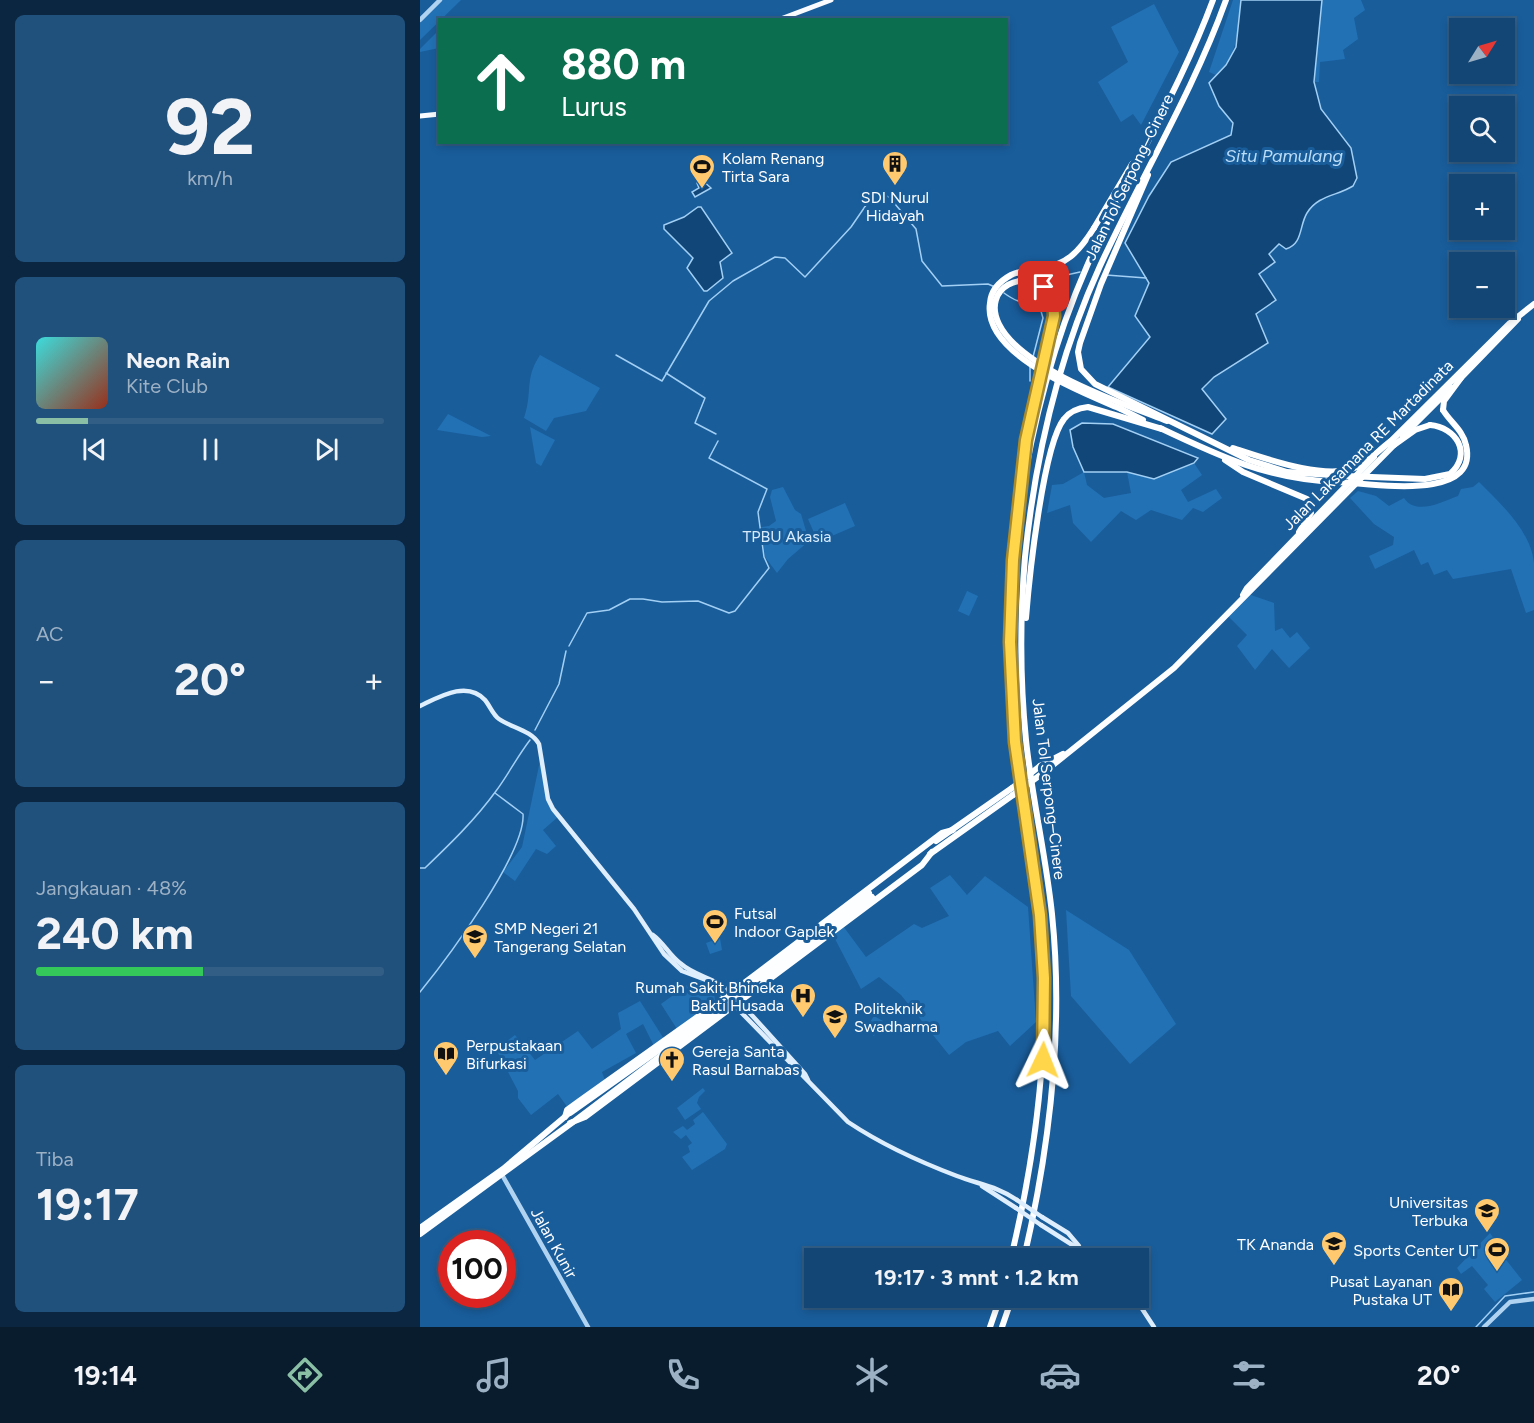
<!DOCTYPE html>
<html lang="id">
<head>
<meta charset="utf-8">
<style>
	:root { --surface:#134674; --page:#20507c; --text:#f1f3f6; --muted:#9db1c5; --line:#325e86; --accent:#8abfa5 }
	body { margin:0; font-family:Figtree,sans-serif; background:var(--page); color:var(--text); height:100vh; display:flex; flex-direction:column; font-size:22px; white-space:nowrap }
	* { box-sizing:border-box; margin:0 }
	p { font-size:20px; color:var(--muted) }
	.icon { flex:none; width:33px; height:33px; fill:none; stroke:currentColor; stroke-width:2; stroke-linecap:round; stroke-linejoin:round }
	.map { position:relative; flex:1; overflow:hidden }
	.side { display:flex; flex-direction:column; gap:15px; padding:15px; background:#0a2640; width:420px }
	.side>* { flex:none }
	.top-card { position:absolute; left:18px; top:18px; width:570px; height:126px; border-radius:0px; box-shadow:0 3px 9px #0003,0 0 0 2px var(--line); background:#0b6e4f; color:#fff; overflow:hidden }
	.needle { width:39px; rotate:53deg }
	.buttons { position:absolute; left:1029px; top:18px; display:grid; gap:12px }
	.buttons a { display:grid; place-items:center; width:66px; height:66px; border-radius:0px; background:var(--surface); box-shadow:0 3px 9px #0003,0 0 0 2px var(--line); font-size:30px }
	.speed { position:absolute; left:18px; top:1230px; display:flex; gap:12px; font-size:30px; font-weight:700; text-align:center }
	.speed>* { display:grid; place-content:center; width:78px; height:78px; border-radius:50%; background:var(--surface); box-shadow:0 3px 9px #0003,0 0 0 2px var(--line); line-height:1 }
	.speed .limit { border:9px solid #d22; background:#fff; color:#111 }
	.pin { position:absolute; display:grid; place-items:center; width:51px; height:51px; color:#fff; margin:-26px; border-radius:12px; box-shadow:0 3px 9px #0006 }
	.me { position:absolute; width:66px; margin:-33px; rotate:2deg; stroke-linejoin:round; filter:drop-shadow(0 0 4px #0008) }
	.turn { display:flex; align-items:center; gap:21px; height:126px; padding:0 24px; font-size:27px }
	.turn .icon { width:78px; height:78px; stroke-width:2.5 }
	.turn b { display:block; font-size:42px; line-height:51px }
	.big { font-size:45px; font-weight:700; line-height:1.1 }
	.side .widget { flex:1; display:flex; flex-direction:column; justify-content:center; gap:9px; min-width:0; padding:0 21px; border-radius:9px; background:var(--page) }
	.side .dial { align-items:center; gap:0 }
	.dial b { font-size:78px; line-height:1 }
	.song { display:flex; align-items:center; gap:18px }
	.cover { width:72px; height:72px; border-radius:9px; background:linear-gradient(135deg,hsl(180 70% 55%),hsl(10 70% 35%)) }
	.played { height:6px; border-radius:3px; background:linear-gradient(90deg,var(--accent) 15%,var(--line) 15%) }
	.keys { display:flex; justify-content:space-around; direction:ltr }
	.heat { display:flex; justify-content:space-between; align-items:center; font-size:33px; direction:ltr }
	.charge { height:9px; border-radius:4px; background:linear-gradient(90deg,#34c759 48%,var(--line) 0) }
	.trip { position:absolute; left:384px; top:1248px; width:345px; height:60px; border-radius:0px; background:var(--surface); box-shadow:0 3px 9px #0003,0 0 0 2px var(--line); font-weight:700; line-height:60px; text-align:center }
	.dock { display:flex; height:96px; justify-content:space-around; align-items:center; background:#081c2e; color:var(--muted) }
	.dock .icon { width:42px; height:42px }
	.dock .active { color:var(--accent) }
	.dock b { font-size:27px; color:var(--text) }
	main { display:flex; flex:1; min-height:0 }
	.map>svg:first-child { display:block }
</style>
</head>
<body>
<main>
<section class="side">
<div class="widget dial"><b>92</b><p>km/h</p></div>
<div class="widget">
<div class="song"><i class="cover"></i><div><b>Neon Rain</b><p>Kite Club</p></div></div>
<div class="played"></div>
<div class="keys"><svg class="icon" aria-label="previous" viewBox="0 0 24 24"><path d="M18 5L8 12l10 7zM5 5v14"/></svg><svg class="icon" aria-label="pause" viewBox="0 0 24 24"><path d="M8 5v14M16 5v14"/></svg><svg class="icon" aria-label="next" viewBox="0 0 24 24"><path d="M6 5l10 7-10 7zM19 5v14"/></svg></div>
</div>
<div class="widget"><p>AC</p>
<div class="heat"><a>−</a><b class="big">20°</b><a>+</a></div>
</div>
<div class="widget"><p>Jangkauan · 48%</p><b class="big">240 km</b><div class="charge"></div></div>
<div class="widget"><p>Tiba</p><b class="big">19:17</b></div>
</section>
<div class="map">
<svg width="1114" height="1327" viewBox="0 0 1114 1327">
	<rect width="100%" height="100%" fill="#195d9b"/>
	<g fill="#2271b4">
		<polygon points="22,0 41,0 0,40 0,23"/>
		<path d="M 813,0 L 821,0 C 818,28 819,55 796,75 L 789,72 Z"/>
		<polygon points="902,0 941,0 945,10 934,18 938,39 923,50 925,59 900,62 899,82 894,82"/>
		<polygon points="734,4 759,52 721,125 713,114 701,122 678,82 708,62 691,27"/>
		<polygon points="19,30 19,48 0,52 0,49"/>
		<path d="M 120,355 L 180,388 L 166,411 L 134,418 L 126,431 L 104,418 C 113,392 104,379 120,355 Z"/>
		<polygon points="28,414 71,436 62,437 17,430"/>
		<polygon points="110,427 135,440 121,466 116,463"/>
		<polygon points="774,463 782,475 761,490 768,502 796,489 802,498 783,512 773,508 762,520 731,510 716,520 701,511 671,542 653,523 650,505 627,513 632,485 643,484 664,472 667,485 684,498 711,493 707,472 734,479"/>
		<path d="M 1059,482 C 1080,503 1111,531 1114,563 C 1114,578 1114,594 1114,610 L 1106,613 L 1091,569 L 1033,579 L 1027,570 L 1014,575 L 1008,562 L 1001,565 L 994,550 L 955,569 L 949,556 L 973,545 L 974,537 L 954,524 L 930,498 L 938,491 L 956,496 L 969,506 L 984,498 C 996,516 1022,502 1038,496 L 1041,489 L 1053,487 Z"/>
		<polygon points="363,487 375,510 381,514 389,541 368,559 357,573 345,557 341,527 349,526 356,521 350,497 352,490"/>
		<polygon points="425,503 435,526 398,542 388,519"/>
		<polygon points="547,591 558,596 549,616 538,611"/>
		<polygon points="828,594 854,603 855,631 862,628 870,638 877,632 890,648 869,668 852,649 835,670 817,646 827,635 808,616"/>
		<polygon points="121,756 129,802 139,816 123,830 136,846 127,854 116,849 95,881 83,872 102,847"/>
		<polygon points="530,875 547,895 565,876 608,907 616,1022 590,1046 578,1031 546,1042 529,1055 481,995 459,977 441,989 413,935 423,926 446,957 494,924 502,928 529,916 510,888"/>
		<polygon points="646,910 709,950 756,1024 710,1064 651,996"/>
		<polygon points="300,938 302,950 290,954 286,943"/>
		<polygon points="274,980 287,982 294,990 295,1002 257,1029 241,1004"/>
		<polygon points="220,1001 244,1039 234,1046 223,1024 206,1034 216,1053 182,1072 188,1089 153,1115 138,1094 111,1115 98,1098 98,1091 76,1049 95,1035 115,1060 158,1031 172,1049 201,1029 198,1013"/>
		<polygon points="454,1016 463,1021 454,1036 445,1030"/>
		<polygon points="283,1088 285,1091 279,1097 277,1103 281,1109 265,1120 257,1108"/>
		<polygon points="283,1112 307,1144 305,1149 272,1170 262,1157 270,1152 268,1146 272,1143 266,1135 261,1139 253,1132 263,1126 267,1130 275,1124 273,1120"/>
		<polygon points="1070,1233 1078,1245 1076,1247 1102,1280 1075,1302 1064,1289 1068,1285 1052,1266 1041,1274 1037,1268"/>
	</g>
	<g fill="#114678" stroke="#a2cff4" stroke-width="1.5">
		<path d="M 821,0 L 902,0 L 894,82 L 901,109 L 931,148 L 937,178 L 933,186 C 917,196 898,195 887,213 C 879,226 883,244 866,249 L 859,244 L 849,254 L 855,262 L 839,274 L 856,300 L 836,314 L 848,343 L 794,377 L 782,389 L 806,419 L 792,434 L 688,387 L 730,337 L 715,316 L 729,283 L 705,243 L 729,196 L 751,162 L 811,135 L 813,123 L 799,106 L 789,83 L 806,65 L 816,47 Z"/>
		<polygon points="282,180 291,188 275,197 272,192 279,188 277,183"/>
		<polygon points="278,207 281,207 312,253 300,262 303,278 287,291 284,291 267,268 273,258 244,229 244,225 264,217"/>
		<polygon points="662,423 693,424 778,458 774,463 734,479 707,472 664,472 653,447 650,430"/>
	</g>
	<g fill="none" stroke-linecap="round" stroke-linejoin="round">
		<g stroke="#a2cff4" stroke-width="1.5">
			<polyline points="686,275 726,278"/>
			<polyline points="629,288 642,276 660,272"/>
			<path d="M 584,293 C 599,304 612,308 626,292"/>
			<polyline points="196,355 242,381 289,301 313,281 355,257 365,258 385,277 431,227 453,195 464,194 470,198 496,229 502,261 522,286 568,284 575,287"/>
			<polyline points="613,357 623,318 618,301"/>
			<polyline points="246,373 285,398 275,423 296,434"/>
			<polyline points="610,381 610,367"/>
			<polyline points="149,646 167,613 189,610 210,599 223,599 242,602 278,601 309,613 315,611 349,568 344,557 338,512 347,489 289,458 298,441"/>
			<polyline points="115,730 139,684 146,651"/>
			<path d="M 0,868 L 5,868 C 30,844 55,820 76,791 C 88,775 97,757 110,740"/>
			<path d="M 0,992 C 26,960 106,853 103,814 L 75,793"/>
			<polyline points="1056,1327 1085,1296 1114,1292"/>
		</g>
		<g stroke="#b0d3f1" stroke-width="4.5">
			<polyline points="0,20 20,0"/>
			<polyline points="81,1173 168,1327"/>
			<polyline points="1064,1327 1090,1302 1114,1299"/>
		</g>
		<g stroke="#deeefc" stroke-width="4.5">
			<path d="M 0,706 C 19,697 47,680 65,700 C 70,706 73,715 79,719 C 92,728 111,730 119,744 L 128,799 L 133,809 L 214,909 L 244,954 L 262,971 L 286,980 L 307,998"/>
			<path d="M 233,935 C 244,943 249,955 260,963 C 277,978 294,976 313,995"/>
			<polyline points="319,1001 385,1074 388,1080"/>
			<path d="M 313,1004 L 428,1122 C 461,1144 500,1162 537,1176 C 558,1184 579,1187 597,1200"/>
			<polyline points="562,1186 596,1208"/>
			<polyline points="622,1217 648,1233 659,1246"/>
			<polyline points="621,1225 673,1258"/>
			<polyline points="715,1298 734,1327"/>
		</g>
		<g stroke="#fafcff" stroke-width="5">
			<polyline points="358,20 411,0"/>
			<polyline points="0,116 20,114"/>
		</g>
		<g stroke="#fcfeff" stroke-width="6">
			<polyline points="1038,381 1098,319"/>
			<polyline points="983,436 1031,388"/>
			<polyline points="968,444 1090,323 1114,304"/>
			<polyline points="823,595 827,588 954,457"/>
			<polyline points="620,766 643,754"/>
			<polyline points="623,773 754,668 976,443"/>
			<polyline points="516,841 592,788"/>
			<polyline points="510,854 593,795"/>
			<polyline points="145,1117 147,1110 158,1102 311,993 522,833 533,830"/>
			<polyline points="150,1123 165,1117 502,865 512,852"/>
			<polyline points="0,1228 83,1169 147,1115"/>
			<polyline points="0,1234 153,1122"/>
		</g>
		<g stroke="#fff" stroke-width="6">
			<polyline points="728,175 681,284 660,343 658,352 661,369 675,384 829,460 867,472 925,476"/>
			<polyline points="674,228 712,164"/>
			<polyline points="701,409 723,420"/>
			<polyline points="1023,410 1024,401 1041,378"/>
			<path d="M 740,428 C 801,457 850,480 918,482"/>
			<polyline points="974,445 995,430 1010,425"/>
			<path d="M 813,448 C 844,458 906,481 937,467 C 949,461 960,449 971,441"/>
			<polyline points="805,460 823,472 887,499 891,513 879,532"/>
			<polyline points="603,468 608,424 634,316 630,294"/>
			<path d="M 606,618 C 609,580 623,445 644,419 C 650,411 659,408 668,407 L 742,429"/>
			<path d="M 591,1258 C 618,1145 632,1031 620,915 C 614,856 600,798 595,740 C 589,679 587,617 593,557 C 604,458 627,357 667,266 C 706,176 759,92 793,0"/>
			<path d="M 604,1258 C 630,1146 644,1030 632,914 C 626,856 612,798 606,740 C 600,680 600,617 605,557 C 615,458 639,356 680,266 C 721,177 773,92 806,0"/>
			<polyline points="570,1327 580,1298"/>
			<polyline points="582,1327 592,1298"/>
		</g>
		<g stroke="#deeefc" stroke-width="4.5">
			<polyline points="597,1200 622,1217"/>
			<polyline points="596,1208 621,1225"/>
		</g>
		<g stroke="#fcfeff" stroke-width="6">
			<polyline points="592,788 620,766"/>
			<polyline points="593,795 623,773"/>
			<polyline points="342,979 452,897"/>
			<polyline points="150,1113 311,999 449,893"/>
			<polyline points="156,1120 329,989"/>
		</g>
		<g stroke="#fff" stroke-width="6">
			<path d="M 674,228 C 659,252 646,266 618,269 C 609,270 599,271 591,275 C 580,281 571,290 570,303 C 562,355 664,393 701,409"/>
			<path d="M 630,294 C 605,265 561,288 579,324 C 601,369 701,403 747,421"/>
			<path d="M 925,476 L 1005,479 L 1030,474 C 1053,454 1036,427 1010,425"/>
			<path d="M 918,482 C 951,483 1060,503 1046,445 C 1043,430 1030,422 1023,410"/>
		</g>
	</g>
	<g fill="none" stroke-linecap="round" stroke-linejoin="round">
		<defs>
			<polyline id="route" points="623,1060 624,978 620,915 595,742 590,642 593,560 606,440 634,316 633,301 624,287"/>
		</defs>
		<use href="#route" stroke="#a68a30" stroke-width="15"/>
		<use href="#route" stroke="#ffd54a" stroke-width="10"/>
	</g>
	<defs>
		<symbol id="building-pin" viewBox="-11 -11 22 30"><path d="M0 17L-7.5 6A9.5 9.5 0 1 1 7.5 6Z" fill="#ffc970" stroke="#195d9b"/><path d="M-4-6H4V6H1V3H-1V6H-4ZM-2.5-4.3h1.7v1.8h-1.7ZM.8-4.3h1.7v1.8H.8ZM-2.5-1h1.7V.8h-1.7ZM.8-1h1.7V.8H.8Z" fill="#111"/></symbol>
		<symbol id="stadium-pin" viewBox="-11 -11 22 30"><path d="M0 17L-7.5 6A9.5 9.5 0 1 1 7.5 6Z" fill="#ffc970" stroke="#195d9b"/><path d="M0-5a6.5 5 0 1 0 0 10a6.5 5 0 1 0 0-10ZM-3.5-1.8h7v3.6h-7Z" fill="#111"/></symbol>
		<symbol id="school-pin" viewBox="-11 -11 22 30"><path d="M0 17L-7.5 6A9.5 9.5 0 1 1 7.5 6Z" fill="#ffc970" stroke="#195d9b"/><path d="M0-5L7-2L0 1L-7-2ZM-4 1L0 2.5L4 1V4Q0 6-4 4Z" fill="#111"/></symbol>
		<symbol id="hospital-pin" viewBox="-11 -11 22 30"><path d="M0 17L-7.5 6A9.5 9.5 0 1 1 7.5 6Z" fill="#ffc970" stroke="#195d9b"/><path d="M-5-5h3v3.5h4V-5h3V5h-3V1.5h-4V5h-3Z" fill="#111"/></symbol>
		<symbol id="university-pin" viewBox="-11 -11 22 30"><path d="M0 17L-7.5 6A9.5 9.5 0 1 1 7.5 6Z" fill="#ffc970" stroke="#195d9b"/><path d="M0-5L7-2L0 1L-7-2ZM-4 1L0 2.5L4 1V4Q0 6-4 4Z" fill="#111"/></symbol>
		<symbol id="library-pin" viewBox="-11 -11 22 30"><path d="M0 17L-7.5 6A9.5 9.5 0 1 1 7.5 6Z" fill="#ffc970" stroke="#195d9b"/><path d="M-6-4Q-3-5.5-.7-3.5V5Q-3 3-6 4ZM6-4Q3-5.5 .7-3.5V5Q3 3 6 4Z" fill="#111"/></symbol>
		<symbol id="church-pin" viewBox="-11 -11 22 30"><path d="M0 17L-7.5 6A9.5 9.5 0 1 1 7.5 6Z" fill="#ffc970" stroke="#195d9b"/><path d="M-1.2-6h2.4v3.5h3.3v2.4h-3.3V6h-2.4V-.1h-3.3v-2.4h3.3Z" fill="#111"/></symbol>
	</defs>
	<g fill-rule="evenodd">
		<use href="#building-pin" x="460" y="149" width="30" height="40"/>
		<use href="#stadium-pin" x="267" y="152" width="30" height="40"/>
		<use href="#stadium-pin" x="280" y="907" width="30" height="40"/>
		<use href="#school-pin" x="40" y="922" width="30" height="40"/>
		<use href="#hospital-pin" x="368" y="981" width="30" height="40"/>
		<use href="#university-pin" x="400" y="1002" width="30" height="40"/>
		<use href="#library-pin" x="11" y="1039" width="30" height="40"/>
		<use href="#church-pin" x="237" y="1045" width="30" height="40"/>
		<use href="#university-pin" x="1052" y="1196" width="30" height="40"/>
		<use href="#school-pin" x="899" y="1229" width="30" height="40"/>
		<use href="#stadium-pin" x="1062" y="1235" width="30" height="40"/>
		<use href="#library-pin" x="1016" y="1275" width="30" height="40"/>
	</g>
	<g text-anchor="middle" dominant-baseline="central" stroke-width="6" stroke-linejoin="round" paint-order="stroke">
		<g font-size="16" fill="#fff" stroke="#195d9b" text-anchor="start">
			<text x="302" y="158">Kolam Renang<tspan x="302" dy="18">Tirta Sara</tspan></text>
			<text x="475" y="197" text-anchor="middle">SDI Nurul<tspan x="475" dy="18">Hidayah</tspan></text>
			<text x="314" y="913">Futsal<tspan x="314" dy="18">Indoor Gaplek</tspan></text>
			<text x="74" y="928">SMP Negeri 21<tspan x="74" dy="18">Tangerang Selatan</tspan></text>
			<text x="364" y="987" text-anchor="end">Rumah Sakit Bhineka<tspan x="364" dy="18">Bakti Husada</tspan></text>
			<text x="434" y="1008">Politeknik<tspan x="434" dy="18">Swadharma</tspan></text>
			<text x="46" y="1045">Perpustakaan<tspan x="46" dy="18">Bifurkasi</tspan></text>
			<text x="272" y="1051">Gereja Santa<tspan x="272" dy="18">Rasul Barnabas</tspan></text>
			<text x="1048" y="1202" text-anchor="end">Universitas<tspan x="1048" dy="18">Terbuka</tspan></text>
			<text x="894" y="1244" text-anchor="end">TK Ananda</text>
			<text x="1058" y="1250" text-anchor="end">Sports Center UT</text>
			<text x="1012" y="1281" text-anchor="end">Pusat Layanan<tspan x="1012" dy="18">Pustaka UT</tspan></text>
		</g>
		<g font-size="16" fill="#fff" stroke="#195d9b">
			<text transform="translate(709 177) rotate(-64)">Jalan Tol Serpong–Cinere</text>
			<text transform="translate(948 445) rotate(-45)">Jalan Laksamana RE Martadinata</text>
			<text transform="translate(629 789) rotate(83)">Jalan Tol Serpong–Cinere</text>
			<text transform="translate(134 1243) rotate(61)">Jalan Kunir</text>
		</g>
		<g font-size="16" fill="#d7ebfc" stroke="#195d9b">
			<text x="367" y="536">TPBU Akasia</text>
		</g>
		<g font-size="18" font-style="italic" fill="#bcddf8" stroke="#195d9b">
			<text x="864" y="156">Situ Pamulang</text>
		</g>
	</g>
</svg>
<div class="buttons">
<a><svg class="needle" viewBox="-14 -14 28 28"><path d="M0-13l5 13h-10z" fill="#e53935"/><path d="M0 13l5-13h-10z" fill="#9db1c5"/></svg></a>
<a><svg class="icon" aria-label="search" viewBox="0 0 24 24"><circle cx="10" cy="10" r="6"/><path d="M15 15l6 6"/></svg></a>
<a>+</a>
<a>−</a>
</div>
<div class="speed"><div class="limit">100</div></div>
<div class="pin" style="left:624px;top:287px;background:#d93025"><svg class="icon" aria-label="arrive" viewBox="0 0 24 24"><path d="M6 21V4h12l-3 4 3 4H6"/></svg></div>
<svg class="me" style="left:623px;top:1060px" viewBox="-20 -20 40 40"><path d="M0-17L14 15 0 8-14 15z" fill="#ffd54a" stroke="#fff" stroke-width="4"/></svg>
<div class="trip">19:17 · 3 mnt · 1.2 km</div>
<div class="top-card">
<div class="turn"><svg class="icon" aria-label="ahead" viewBox="0 0 24 24"><path d="M12 20V5M6 11l6-6 6 6"/></svg><div><b>880 m</b>Lurus</div></div>
</div>
</div>
</main>
<nav class="dock">
<b>19:14</b>
<svg class="icon active" aria-label="directions" viewBox="0 0 24 24"><path d="M12 3l9 9-9 9-9-9zM9 14v-3h6M13 9l2 2-2 2"/></svg>
<svg class="icon" aria-label="music" viewBox="0 0 24 24"><path d="M9 18V5l10-2v13"/><circle cx="6" cy="18" r="3"/><circle cx="16" cy="16" r="3"/></svg>
<svg class="icon" aria-label="phone" viewBox="0 0 24 24"><path d="M5 4h4l2 5-3 2q2 4 5 5l2-3 5 2v4C11 20 4 13 5 4z"/></svg>
<svg class="icon" aria-label="climate" viewBox="0 0 24 24"><path d="M12 3v18M4 7l16 10M4 17L20 7"/></svg>
<svg class="icon" aria-label="car" viewBox="0 0 24 24"><path d="M5 17H2v-5l4-1 3-4h7l3 4 3 1v5h-3M9 17h6M6 11h13"/><circle cx="7" cy="17" r="2"/><circle cx="17" cy="17" r="2"/></svg>
<svg class="icon" aria-label="filters" viewBox="0 0 24 24"><path d="M4 7h16M4 17h16"/><circle cx="9" cy="7" r="2"/><circle cx="15" cy="17" r="2"/></svg>
<b>20°</b>
</nav>
</body>
</html>
